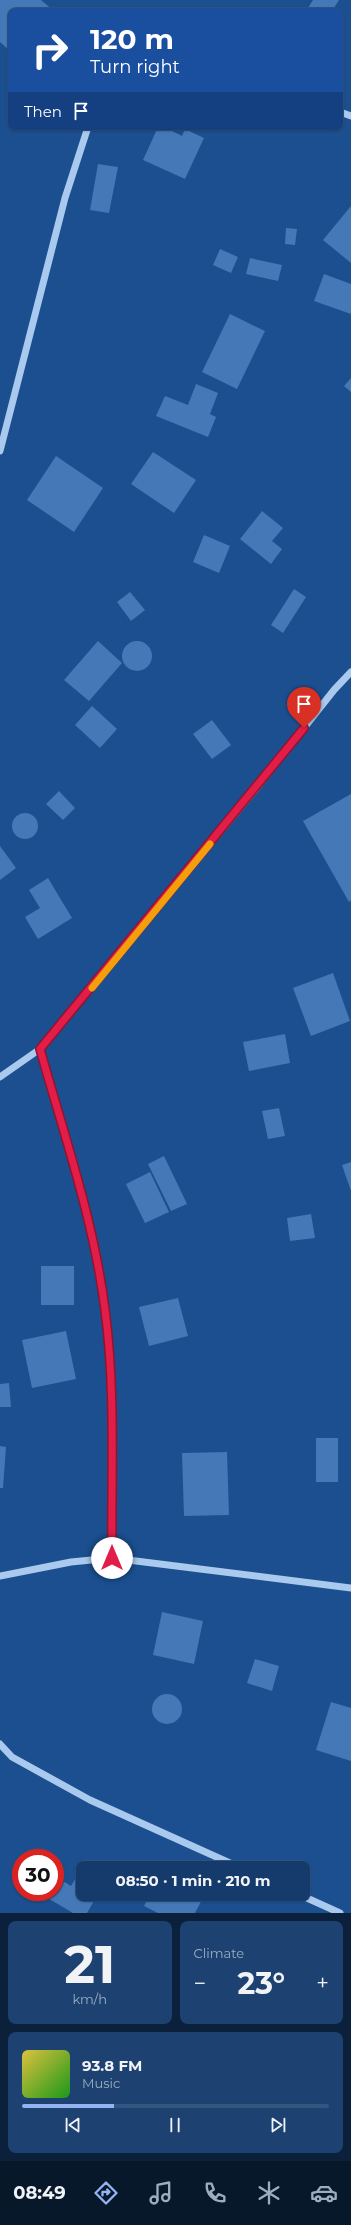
<!DOCTYPE html>
<html lang="en">
<head>
<meta charset="utf-8">
<style>
	:root { --surface:#143b6b; --page:#1d4271; --text:#f1f3f6; --muted:#9dadc1; --line:#33557e; --accent:#95b2f1 }
	body { margin:0; font-family:Montserrat,sans-serif; background:var(--page); color:var(--text); height:100vh; display:flex; flex-direction:column; font-size:15px; white-space:nowrap }
	* { box-sizing:border-box; margin:0 }
	p { font-size:13px; color:var(--muted) }
	.icon { flex:none; width:22px; height:22px; fill:none; stroke:currentColor; stroke-width:2; stroke-linecap:round; stroke-linejoin:round }
	.map { position:relative; height:1913px; overflow:hidden }
	.panel { display:flex; flex-direction:column; gap:8px; padding:8px; background:#0b203b; flex:1 }
	.panel>* { flex:none }
	.hud { position:absolute; left:8px; top:8px; width:335px; height:122px; border-radius:8px; box-shadow:0 1px 3px #0004,0 0 0 1px var(--line); background:#1a4fa0; color:#fff; overflow:hidden }
	.speed { position:absolute; left:12px; top:1849px; display:flex; gap:8px; font-size:20px; font-weight:700; text-align:center }
	.speed>* { display:grid; place-content:center; width:52px; height:52px; border-radius:50%; background:var(--surface); box-shadow:0 1px 3px #0004,0 0 0 1px var(--line); line-height:1 }
	.speed .limit { border:6px solid #d22; background:#fff; color:#111 }
	.pin { position:absolute; display:grid; place-items:center; width:34px; height:34px; color:#fff; margin:-41px -17px; border-radius:50% 50% 50% 0; rotate:-45deg; box-shadow:0 0 4px #0007 }
	.pin .icon { rotate:45deg }
	.me { position:absolute; width:44px; margin:-22px; rotate:0deg; stroke-linejoin:round; filter:drop-shadow(0 0 3px #0008) }
	.turn { display:flex; align-items:center; gap:14px; height:84px; padding:0 16px; font-size:18px }
	.turn .icon { width:52px; height:52px; stroke-width:2.5 }
	.turn b { display:block; font-size:28px; line-height:34px }
	.then { display:flex; align-items:center; height:38px; padding:0 16px; background:#0003; gap:8px; font-size:15px }
	.big { font-size:30px; font-weight:700; line-height:1.1 }
	.panel .widget { flex:1; display:flex; flex-direction:column; justify-content:center; gap:6px; min-width:0; padding:0 14px; border-radius:8px; background:var(--page) }
	.panel .dial { align-items:center; gap:0 }
	.dial b { font-size:52px; line-height:1 }
	.song { display:flex; align-items:center; gap:12px }
	.cover { width:48px; height:48px; border-radius:6px; background:linear-gradient(135deg,hsl(50 70% 55%),hsl(120 70% 35%)) }
	.played { height:4px; border-radius:2px; background:linear-gradient(90deg,var(--accent) 30%,var(--line) 30%) }
	.keys { display:flex; justify-content:space-around; direction:ltr }
	.heat { display:flex; justify-content:space-between; align-items:center; font-size:22px; direction:ltr }
	.panel .tiles { flex:1; display:grid; gap:8px; grid-template-columns:1fr 1fr }
	.widget:last-child { grid-column:span 2 }
	.trip { position:absolute; left:76px; top:1861px; width:234px; height:40px; border-radius:8px; background:var(--surface); box-shadow:0 1px 3px #0004,0 0 0 1px var(--line); font-weight:700; line-height:40px; text-align:center }
	.tab-bar { display:flex; height:64px; justify-content:space-around; align-items:center; background:#08182b; color:var(--muted) }
	.tab-bar .icon { width:28px; height:28px }
	.tab-bar .active { color:var(--accent) }
	.tab-bar b { font-size:18px; color:var(--text) }
	.map>svg:first-child { display:block }
</style>
</head>
<body>
<div class="map">
<svg width="351" height="1913" viewBox="0 0 351 1913">
	<rect width="100%" height="100%" fill="#1b4f8f"/>
	<g fill="#4478b7">
		<polygon points="0,0 41,0 54,11 11,11 11,52 0,42"/>
		<polygon points="313,0 339,0 332,11 306,11"/>
		<polygon points="158,127 164,127 182,136 185,129 204,138 185,179 143,160"/>
		<polygon points="98,164 118,167 109,213 90,210"/>
		<polygon points="351,206 351,263 323,240"/>
		<polygon points="286,228 297,229 295,245 285,244"/>
		<polygon points="220,249 238,257 231,273 213,265"/>
		<polygon points="250,258 282,265 278,281 246,274"/>
		<polygon points="324,274 351,284 351,314 314,301"/>
		<polygon points="230,314 265,331 237,389 202,372"/>
		<polygon points="351,378 351,392 344,386"/>
		<polygon points="196,384 218,393 210,414 216,417 208,437 156,416 165,396 188,405"/>
		<polygon points="153,452 196,480 174,513 131,484"/>
		<polygon points="56,456 103,488 74,532 27,500"/>
		<polygon points="262,511 283,528 272,541 282,549 271,564 240,539"/>
		<polygon points="204,535 230,546 219,573 193,562"/>
		<polygon points="294,589 306,597 283,633 271,625"/>
		<polygon points="130,592 145,610 131,621 117,602"/>
		<polygon points="98,641 122,663 89,701 64,680"/>
		<circle cx="137" cy="656" r="15"/>
		<polygon points="92,706 117,729 100,748 75,725"/>
		<polygon points="212,720 231,745 212,759 193,734"/>
		<polygon points="59,791 75,808 63,820 46,804"/>
		<polygon points="351,794 351,900 349,902 303,821"/>
		<circle cx="25" cy="826" r="13"/>
		<polygon points="0,846 16,868 0,880"/>
		<polygon points="48,878 72,918 38,939 25,917 40,908 29,890"/>
		<polygon points="333,973 350,1021 311,1036 293,988"/>
		<polygon points="285,1034 290,1063 249,1071 243,1042"/>
		<polygon points="279,1108 285,1136 268,1139 262,1111"/>
		<polygon points="164,1156 187,1204 171,1211 148,1164"/>
		<polygon points="351,1162 351,1191 342,1165"/>
		<polygon points="150,1172 169,1212 145,1223 126,1184"/>
		<polygon points="311,1214 315,1238 290,1241 287,1218"/>
		<rect x="41" y="1266" width="33" height="39"/>
		<polygon points="178,1298 188,1336 149,1346 139,1307"/>
		<polygon points="66,1331 76,1379 32,1388 22,1340"/>
		<polygon points="9,1383 11,1407 0,1407 0,1384"/>
		<rect x="316" y="1438" width="22" height="44"/>
		<polygon points="0,1446 6,1447 3,1488 0,1488"/>
		<polygon points="227,1452 229,1515 184,1516 182,1453"/>
		<polygon points="162,1612 203,1621 194,1664 153,1655"/>
		<polygon points="255,1659 279,1666 272,1691 247,1683"/>
		<circle cx="167" cy="1709" r="15"/>
		<polygon points="331,1702 351,1708 351,1761 316,1750"/>
		<polygon points="81,1869 83,1870 83,1894 98,1894 87,1913 73,1913 44,1896 46,1892 55,1892 55,1876 71,1886"/>
		<polygon points="150,1894 205,1894 195,1913 158,1913 144,1906"/>
	</g>
	<g fill="none" stroke-linecap="round" stroke-linejoin="round">
		<g stroke="#a9c9ee" stroke-width="7">
			<polyline points="340,112 351,116"/>
			<polyline points="0,451 65,198 88,127"/>
			<path d="M 40,1049 C 64,1135 94,1221 105,1310 C 116,1392 112,1476 112,1558"/>
			<polyline points="0,1077 40,1049 255,790 334,690 351,672"/>
			<polyline points="0,1576 71,1562 112,1558 351,1588"/>
			<polyline points="0,1744 12,1757 90,1800 241,1868"/>
			<polyline points="298,1894 340,1913"/>
		</g>
	</g>
	<g fill="none" stroke-linecap="round" stroke-linejoin="round">
		<defs>
			<path id="route" d="M 112,1558 C 111,1476 116,1392 105,1310 C 94,1221 64,1135 40,1049 L 304,728"/>
		</defs>
		<use href="#route" stroke="#92132f" stroke-width="10"/>
		<use href="#route" stroke="#e11d48" stroke-width="7"/>
		<polyline stroke="#f59e0b" stroke-width="7" points="92,988 210,844"/>
	</g>
</svg>
<div class="speed"><div class="limit">30</div></div>
<div class="pin" style="left:304px;top:728px;background:#d93025"><svg class="icon" aria-label="arrive" viewBox="0 0 24 24"><path d="M6 21V4h12l-3 4 3 4H6"/></svg></div>
<svg class="me" style="left:112px;top:1558px" viewBox="-20 -20 40 40"><circle r="19" fill="#fff"/><path d="M0-13L10 11 0 6-10 11z" fill="#e11d48"/></svg>
<div class="trip">08:50 · 1 min · 210 m</div>
<div class="hud">
<div class="turn"><svg class="icon" aria-label="right" viewBox="0 0 24 24"><path d="M7 20v-9h11M14 6l5 5-5 5"/></svg><div><b>120 m</b>Turn right</div></div>
<div class="then">Then<svg class="icon" aria-label="arrive" viewBox="0 0 24 24"><path d="M6 21V4h12l-3 4 3 4H6"/></svg></div>
</div>
</div>
<section class="panel">
<div class="tiles">
<div class="widget dial"><b>21</b><p>km/h</p></div>
<div class="widget"><p>Climate</p>
<div class="heat"><a>−</a><b class="big">23°</b><a>+</a></div>
</div>
<div class="widget">
<div class="song"><i class="cover"></i><div><b>93.8 FM</b><p>Music</p></div></div>
<div class="played"></div>
<div class="keys"><svg class="icon" aria-label="previous" viewBox="0 0 24 24"><path d="M18 5L8 12l10 7zM5 5v14"/></svg><svg class="icon" aria-label="pause" viewBox="0 0 24 24"><path d="M8 5v14M16 5v14"/></svg><svg class="icon" aria-label="next" viewBox="0 0 24 24"><path d="M6 5l10 7-10 7zM19 5v14"/></svg></div>
</div>
</div>
</section>
<nav class="tab-bar">
<b>08:49</b>
<svg class="icon active" aria-label="directions" viewBox="0 0 24 24"><path d="M12 3l9 9-9 9-9-9zM9 14v-3h6M13 9l2 2-2 2"/></svg>
<svg class="icon" aria-label="music" viewBox="0 0 24 24"><path d="M9 18V5l10-2v13"/><circle cx="6" cy="18" r="3"/><circle cx="16" cy="16" r="3"/></svg>
<svg class="icon" aria-label="phone" viewBox="0 0 24 24"><path d="M5 4h4l2 5-3 2q2 4 5 5l2-3 5 2v4C11 20 4 13 5 4z"/></svg>
<svg class="icon" aria-label="climate" viewBox="0 0 24 24"><path d="M12 3v18M4 7l16 10M4 17L20 7"/></svg>
<svg class="icon" aria-label="car" viewBox="0 0 24 24"><path d="M5 17H2v-5l4-1 3-4h7l3 4 3 1v5h-3M9 17h6M6 11h13"/><circle cx="7" cy="17" r="2"/><circle cx="17" cy="17" r="2"/></svg>
</nav>
</body>
</html>
